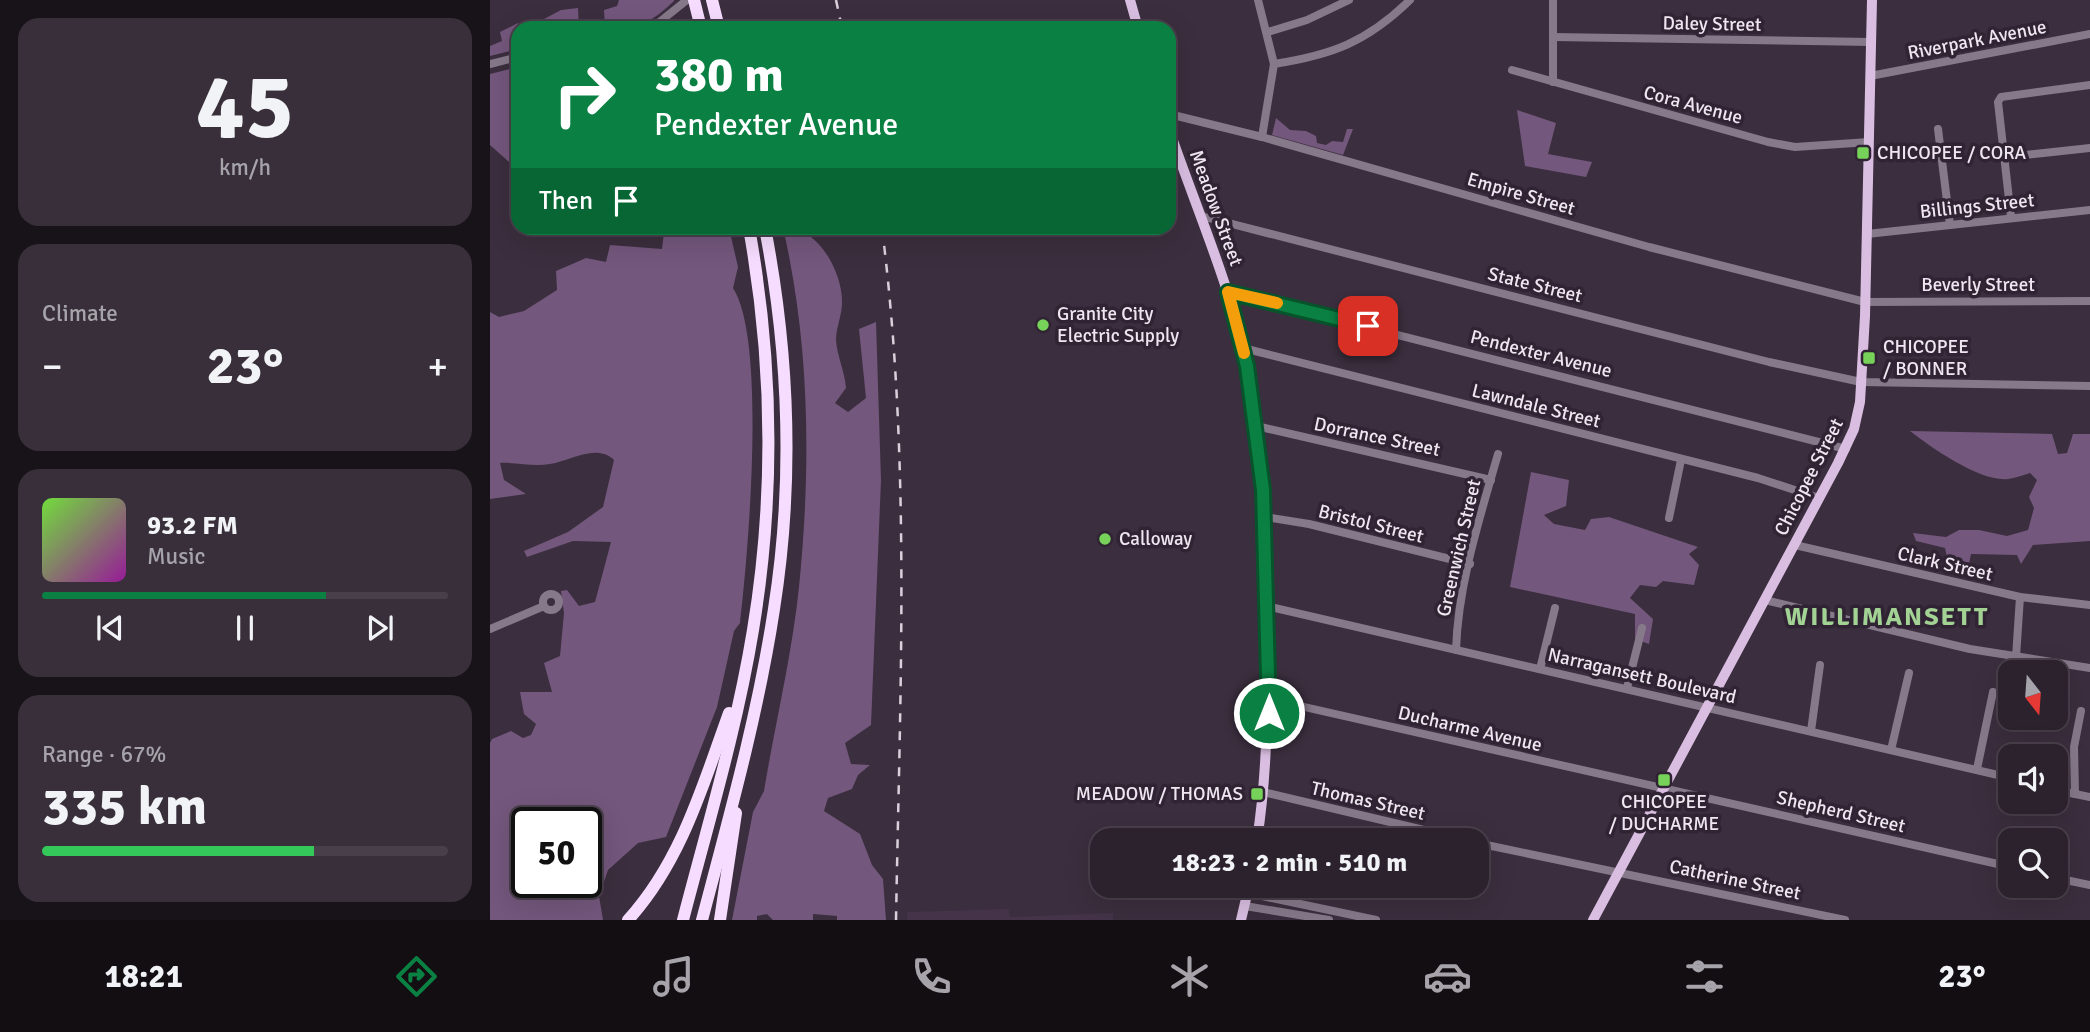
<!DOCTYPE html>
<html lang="en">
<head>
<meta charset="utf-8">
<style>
	:root { --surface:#2c222e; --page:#382f3a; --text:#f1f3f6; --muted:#a6a4aa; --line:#483f4a; --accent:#0b8043 }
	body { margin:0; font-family:Signika,sans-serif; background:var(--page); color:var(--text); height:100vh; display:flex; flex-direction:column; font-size:26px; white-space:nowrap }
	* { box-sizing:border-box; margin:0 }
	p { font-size:23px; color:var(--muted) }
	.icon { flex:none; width:38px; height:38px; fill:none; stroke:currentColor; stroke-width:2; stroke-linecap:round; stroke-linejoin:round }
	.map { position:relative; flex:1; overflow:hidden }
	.details { display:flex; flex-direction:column; gap:18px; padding:18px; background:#181319; width:490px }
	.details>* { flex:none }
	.banner { position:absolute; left:21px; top:21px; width:665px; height:214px; border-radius:21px; box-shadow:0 7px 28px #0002,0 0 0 2px var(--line); background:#0b8043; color:#fff; overflow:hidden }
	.needle { width:46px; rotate:163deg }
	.tools { position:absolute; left:1508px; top:660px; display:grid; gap:14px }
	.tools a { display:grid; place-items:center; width:70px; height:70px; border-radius:14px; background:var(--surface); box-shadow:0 7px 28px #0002,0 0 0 2px var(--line); font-size:35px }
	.speed { position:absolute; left:21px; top:807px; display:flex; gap:14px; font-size:35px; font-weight:700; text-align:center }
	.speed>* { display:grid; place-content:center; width:91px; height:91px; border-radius:50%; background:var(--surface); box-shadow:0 7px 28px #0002,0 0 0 2px var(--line); line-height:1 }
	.speed .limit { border:4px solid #111; border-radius:10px; background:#fff; color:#111 }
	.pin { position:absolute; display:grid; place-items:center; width:60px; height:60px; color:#fff; margin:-30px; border-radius:14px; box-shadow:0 4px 10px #0006 }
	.me { position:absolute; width:77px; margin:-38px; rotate:0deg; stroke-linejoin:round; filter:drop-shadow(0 0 5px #0008) }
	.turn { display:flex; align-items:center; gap:24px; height:147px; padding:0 28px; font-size:32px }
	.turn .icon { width:91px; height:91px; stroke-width:2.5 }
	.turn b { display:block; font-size:49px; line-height:60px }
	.then { display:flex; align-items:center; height:66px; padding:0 28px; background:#0003; gap:14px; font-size:26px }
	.big { font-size:52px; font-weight:700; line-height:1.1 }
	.details .card { flex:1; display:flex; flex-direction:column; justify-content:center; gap:10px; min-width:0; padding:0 24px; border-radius:21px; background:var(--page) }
	.details .dial { align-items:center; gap:0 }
	.dial b { font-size:91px; line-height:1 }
	.song { display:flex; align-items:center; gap:21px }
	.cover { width:84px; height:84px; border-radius:10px; background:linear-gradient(135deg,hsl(100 70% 55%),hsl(300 70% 35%)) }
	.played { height:7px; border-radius:4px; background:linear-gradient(90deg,var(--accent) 70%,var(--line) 70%) }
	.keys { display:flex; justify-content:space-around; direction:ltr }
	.heat { display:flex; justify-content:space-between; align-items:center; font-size:38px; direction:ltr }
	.charge { height:10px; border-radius:5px; background:linear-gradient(90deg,#34c759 67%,var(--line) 0) }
	.trip { position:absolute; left:600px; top:828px; width:399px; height:70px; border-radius:21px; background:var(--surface); box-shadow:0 7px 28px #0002,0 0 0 2px var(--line); font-weight:700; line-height:70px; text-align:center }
	.dock { display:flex; height:112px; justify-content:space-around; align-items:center; background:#120e12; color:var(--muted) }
	.dock .icon { width:49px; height:49px }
	.dock .on { color:var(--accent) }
	.dock b { font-size:32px; color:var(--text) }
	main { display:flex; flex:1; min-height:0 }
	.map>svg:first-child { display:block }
</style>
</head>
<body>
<main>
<section class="details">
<div class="card dial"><b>45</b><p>km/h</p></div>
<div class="card"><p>Climate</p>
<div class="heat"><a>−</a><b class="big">23°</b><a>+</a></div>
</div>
<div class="card">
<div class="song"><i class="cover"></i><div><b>93.2 FM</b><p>Music</p></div></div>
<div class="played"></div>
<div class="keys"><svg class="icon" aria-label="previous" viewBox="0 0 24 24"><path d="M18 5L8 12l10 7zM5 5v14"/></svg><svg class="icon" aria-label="pause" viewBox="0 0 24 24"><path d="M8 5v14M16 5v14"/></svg><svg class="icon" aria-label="next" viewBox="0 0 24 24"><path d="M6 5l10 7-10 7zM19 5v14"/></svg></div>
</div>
<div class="card"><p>Range · 67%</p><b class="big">335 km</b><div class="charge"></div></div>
</section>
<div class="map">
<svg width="1600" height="920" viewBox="0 0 1600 920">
	<rect width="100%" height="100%" fill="#3b2e3e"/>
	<polygon fill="#443349" points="519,909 520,917 623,913 623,920 417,920 417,912"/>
	<g fill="#73577c" fill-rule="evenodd">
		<path d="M 129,0 L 184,0 L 184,1 C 160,24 148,28 115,28 L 114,10 L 127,6 Z"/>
		<polygon points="88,8 89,28 37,28 71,10"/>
		<polygon points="28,23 31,28 28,28 28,49 0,56 0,46 12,41 10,32"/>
		<polygon points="28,67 28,170 0,145 0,74"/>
		<polygon points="1027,110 1066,123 1058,154 1102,162 1096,177 1035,166"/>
		<polygon points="786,118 800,130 816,131 826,136 827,143 836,145 842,141 853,142 857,129 863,129 853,155 782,135"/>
		<path d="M 166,228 L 239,228 L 248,267 L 243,288 C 277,341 258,555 250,623 L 244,631 L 227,707 L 176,837 L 148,843 L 118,870 L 109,896 L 113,920 L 0,920 L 0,743 L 2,739 L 21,731 L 33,738 L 41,735 L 46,724 L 34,714 L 30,692 L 62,692 L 54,663 L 70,656 L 74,613 L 71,591 L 77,590 L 89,606 L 105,602 L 121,542 L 83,541 L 37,557 L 34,551 L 78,532 L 113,507 L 124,460 C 106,443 81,461 60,464 C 44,467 26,462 10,463 L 14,480 L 36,494 L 0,499 L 0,312 L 9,317 L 34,311 L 67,290 L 66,271 L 96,258 L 116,262 L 120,245 L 172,249 L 174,232 ZM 37,822 L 96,822 L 96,882 L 37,882 Z"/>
		<path d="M 296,228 C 328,227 353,273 352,303 C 352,315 346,328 346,340 C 347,356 355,372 356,388 L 345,403 L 358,412 L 376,398 L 369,329 L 386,322 L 391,480 L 381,725 L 355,743 L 361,764 L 380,765 L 368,775 L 362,789 L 338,798 L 334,811 L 370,834 L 382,865 L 393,879 L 396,920 L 347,920 L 347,916 L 323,914 L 323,920 L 283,920 L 277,914 L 267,916 L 267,920 L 242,920 L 263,812 L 274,791 C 285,724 302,655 309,587 C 321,468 320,348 294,232 Z"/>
		<path d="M 1420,431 L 1562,434 L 1568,454 L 1577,453 L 1583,434 L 1600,434 L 1600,541 L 1543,545 L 1531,564 L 1527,555 L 1481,554 L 1477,574 L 1460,572 L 1455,548 L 1426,541 L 1423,533 L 1456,537 L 1469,530 L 1489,530 L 1517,536 L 1538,530 L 1544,508 L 1539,497 L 1547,480 L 1540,473 C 1533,475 1525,478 1518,479 C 1490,482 1442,448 1420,431 Z"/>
		<polygon points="1041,472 1079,480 1076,506 1054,515 1064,524 1095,530 1101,519 1119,517 1208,547 1199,554 1209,565 1204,585 1173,581 1166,587 1150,585 1140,598 1163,619 1159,644 1145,639 1145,614 1020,587"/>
	</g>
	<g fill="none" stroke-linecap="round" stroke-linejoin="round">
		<g stroke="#86798a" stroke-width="8">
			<polyline points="768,0 784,64 772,137"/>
			<polyline points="162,28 197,0"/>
			<polyline points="778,32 817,20 859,0"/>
			<polyline points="1063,37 1381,42"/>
			<polyline points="0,64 28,57"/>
			<path d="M 784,64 C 842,55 877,42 920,0"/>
			<polyline points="1022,70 1278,142 1305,147 1379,142"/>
			<polyline points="1380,76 1600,34"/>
			<polyline points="1063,82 1063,0"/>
			<polyline points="679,114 772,137 1159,247 1375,302 1600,301"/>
			<polyline points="1448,129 1460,225"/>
			<polyline points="1517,157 1600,148"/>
			<polyline points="711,216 1279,362 1371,382 1600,386"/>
			<polyline points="1521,217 1508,102 1511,97 1600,85"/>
			<polyline points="1377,234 1600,210"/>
			<polyline points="738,292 1356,449"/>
			<polyline points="753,348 1268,478 1329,498"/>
			<polyline points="766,426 1001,480"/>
			<polyline points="775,517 819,524 980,564"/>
			<polyline points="1179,518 1191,460"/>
			<polyline points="1305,545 1530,597 1600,605"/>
			<circle cx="61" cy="602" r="8"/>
			<polyline points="1275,600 1480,649 1600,668"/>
			<polyline points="776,606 1521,778"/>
			<polyline points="0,629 54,606"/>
			<path d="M 966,650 C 968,584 990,517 1008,454"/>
			<polyline points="1526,657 1530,597"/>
			<polyline points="1050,669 1065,608"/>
			<polyline points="1137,688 1152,628"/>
			<polyline points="779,699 1521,867"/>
			<polyline points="1321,731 1330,665"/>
			<polyline points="1401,750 1419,673"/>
			<polyline points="1487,769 1503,692"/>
			<polyline points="1566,790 1600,797"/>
			<polyline points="773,792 976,840"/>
			<polyline points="1585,794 1584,747 1591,711"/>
			<polyline points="987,843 1355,920"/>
			<polyline points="1566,878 1600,885"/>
			<polyline points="758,893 886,920"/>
			<polyline points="755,906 839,920"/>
		</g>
		<g stroke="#d9bee1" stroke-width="10">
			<polyline points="640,0 648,28"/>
			<path d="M 679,129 C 706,208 740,284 757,365 C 774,445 775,527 776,608 C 778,686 779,762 767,840"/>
			<polyline points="751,920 759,886"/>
			<polyline points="1103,920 1348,463 1364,429 1370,402 1375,316 1382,0"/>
		</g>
		<g stroke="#f6dcfe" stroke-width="12">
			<polyline points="204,0 211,28"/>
			<polyline points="222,0 229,28"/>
			<path d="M 138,920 C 191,862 213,785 239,713"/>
			<path d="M 193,920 C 218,824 247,728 263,630 C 285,497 283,361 259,228"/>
			<path d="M 212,920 C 239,818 268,714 284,609 C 304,482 299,353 275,228"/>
			<polyline points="230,920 246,813"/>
		</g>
		<g stroke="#d9d0db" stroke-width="2.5" stroke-dasharray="9 9" stroke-linecap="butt">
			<polyline points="346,0 352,28"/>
			<path d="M 392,228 C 421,458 410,689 406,920"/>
		</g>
	</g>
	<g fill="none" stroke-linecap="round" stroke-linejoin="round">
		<defs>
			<polyline id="route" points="779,713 773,490 757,366 738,292 878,326"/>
		</defs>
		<use href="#route" stroke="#07532c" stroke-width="18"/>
		<use href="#route" stroke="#0b8043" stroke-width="12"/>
		<polyline stroke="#f59e0b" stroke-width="12" points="754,353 738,292 787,303"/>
	</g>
	<g fill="#77d259" stroke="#302434" stroke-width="2.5">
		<rect x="1366" y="146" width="14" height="14" rx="3.5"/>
		<circle cx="553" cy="325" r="7"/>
		<rect x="1372" y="351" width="14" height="14" rx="3.5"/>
		<circle cx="615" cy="539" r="7"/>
		<rect x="1167" y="773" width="14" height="14" rx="3.5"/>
		<rect x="760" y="787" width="14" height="14" rx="3.5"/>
	</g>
	<g text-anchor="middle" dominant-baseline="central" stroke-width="7" stroke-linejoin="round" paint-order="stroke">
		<g font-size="19" fill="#eee6f0" stroke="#302434">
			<text transform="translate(1222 24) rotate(1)">Daley Street</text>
			<text transform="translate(1487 40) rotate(-11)">Riverpark Avenue</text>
			<text transform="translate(1203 105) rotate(15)">Cora Avenue</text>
			<text transform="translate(1031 194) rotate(16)">Empire Street</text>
			<text transform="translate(1487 206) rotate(-6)">Billings Street</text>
			<text transform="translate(726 208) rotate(70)">Meadow Street</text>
			<text transform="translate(1045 285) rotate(14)">State Street</text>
			<text x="1488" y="285">Beverly Street</text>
			<text transform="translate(1051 354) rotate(14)">Pendexter Avenue</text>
			<text transform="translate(1046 406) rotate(14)">Lawndale Street</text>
			<text transform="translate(887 437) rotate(12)">Dorrance Street</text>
			<text transform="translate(1319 477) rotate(-63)">Chicopee Street</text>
			<text transform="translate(881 524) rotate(14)">Bristol Street</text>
			<text transform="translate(969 548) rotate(-77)">Greenwich Street</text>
			<text transform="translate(1455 564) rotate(13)">Clark Street</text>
			<text transform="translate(1152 676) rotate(13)">Narragansett Boulevard</text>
			<text transform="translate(980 729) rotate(13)">Ducharme Avenue</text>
			<text transform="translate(878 801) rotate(13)">Thomas Street</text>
			<text transform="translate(1351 812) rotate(13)">Shepherd Street</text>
			<text transform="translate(1245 880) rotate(12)">Catherine Street</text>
		</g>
		<g font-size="19" fill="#eee6f0" stroke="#302434" text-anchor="start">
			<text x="1387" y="153">CHICOPEE / CORA</text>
			<text x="567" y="314">Granite City<tspan x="567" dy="22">Electric Supply</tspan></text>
			<text x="1393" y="347">CHICOPEE<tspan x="1393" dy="22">/ BONNER</tspan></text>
			<text x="629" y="539">Calloway</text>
			<text x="753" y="794" text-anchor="end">MEADOW / THOMAS</text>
			<text x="1174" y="802" text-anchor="middle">CHICOPEE<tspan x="1174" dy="22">/ DUCHARME</tspan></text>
		</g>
		<g font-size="26" font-weight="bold" letter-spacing="2" fill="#a3d394" stroke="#302434">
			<text x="1397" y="617">WILLIMANSETT</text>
		</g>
	</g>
</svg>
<div class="tools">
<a><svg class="needle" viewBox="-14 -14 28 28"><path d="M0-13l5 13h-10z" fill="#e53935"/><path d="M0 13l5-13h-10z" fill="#a6a4aa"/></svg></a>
<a><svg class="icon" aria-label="sound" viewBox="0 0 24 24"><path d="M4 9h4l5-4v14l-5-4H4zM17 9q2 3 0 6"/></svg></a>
<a><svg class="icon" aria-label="search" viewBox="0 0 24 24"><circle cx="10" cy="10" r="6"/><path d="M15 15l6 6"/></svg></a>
</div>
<div class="speed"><div class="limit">50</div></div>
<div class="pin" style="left:878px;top:326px;background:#d93025"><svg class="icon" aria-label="arrive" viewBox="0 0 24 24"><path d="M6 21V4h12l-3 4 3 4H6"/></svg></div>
<svg class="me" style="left:779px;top:713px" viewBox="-20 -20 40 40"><circle r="17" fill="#0b8043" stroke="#fff" stroke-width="3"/><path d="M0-11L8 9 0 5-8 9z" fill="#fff"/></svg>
<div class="trip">18:23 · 2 min · 510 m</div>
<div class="banner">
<div class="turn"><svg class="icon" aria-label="right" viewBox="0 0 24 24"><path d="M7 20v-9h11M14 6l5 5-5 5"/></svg><div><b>380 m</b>Pendexter Avenue</div></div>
<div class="then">Then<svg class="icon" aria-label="arrive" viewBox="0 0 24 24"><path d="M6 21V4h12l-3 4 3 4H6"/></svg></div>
</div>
</div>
</main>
<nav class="dock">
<b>18:21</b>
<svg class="icon on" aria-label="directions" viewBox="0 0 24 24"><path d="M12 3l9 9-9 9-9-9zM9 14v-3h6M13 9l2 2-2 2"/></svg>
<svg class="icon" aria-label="music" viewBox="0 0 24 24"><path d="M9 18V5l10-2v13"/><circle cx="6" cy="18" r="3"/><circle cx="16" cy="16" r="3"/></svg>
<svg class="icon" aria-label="phone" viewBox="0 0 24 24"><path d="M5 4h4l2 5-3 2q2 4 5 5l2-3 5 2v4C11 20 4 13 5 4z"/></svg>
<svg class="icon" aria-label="climate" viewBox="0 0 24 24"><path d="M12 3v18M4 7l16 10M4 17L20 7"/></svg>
<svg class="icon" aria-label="car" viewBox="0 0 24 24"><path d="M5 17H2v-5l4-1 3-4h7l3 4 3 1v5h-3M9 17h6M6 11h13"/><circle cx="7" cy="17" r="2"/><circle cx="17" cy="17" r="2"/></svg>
<svg class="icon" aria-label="filters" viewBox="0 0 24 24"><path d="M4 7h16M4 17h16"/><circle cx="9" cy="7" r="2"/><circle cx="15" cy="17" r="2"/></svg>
<b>23°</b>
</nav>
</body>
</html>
